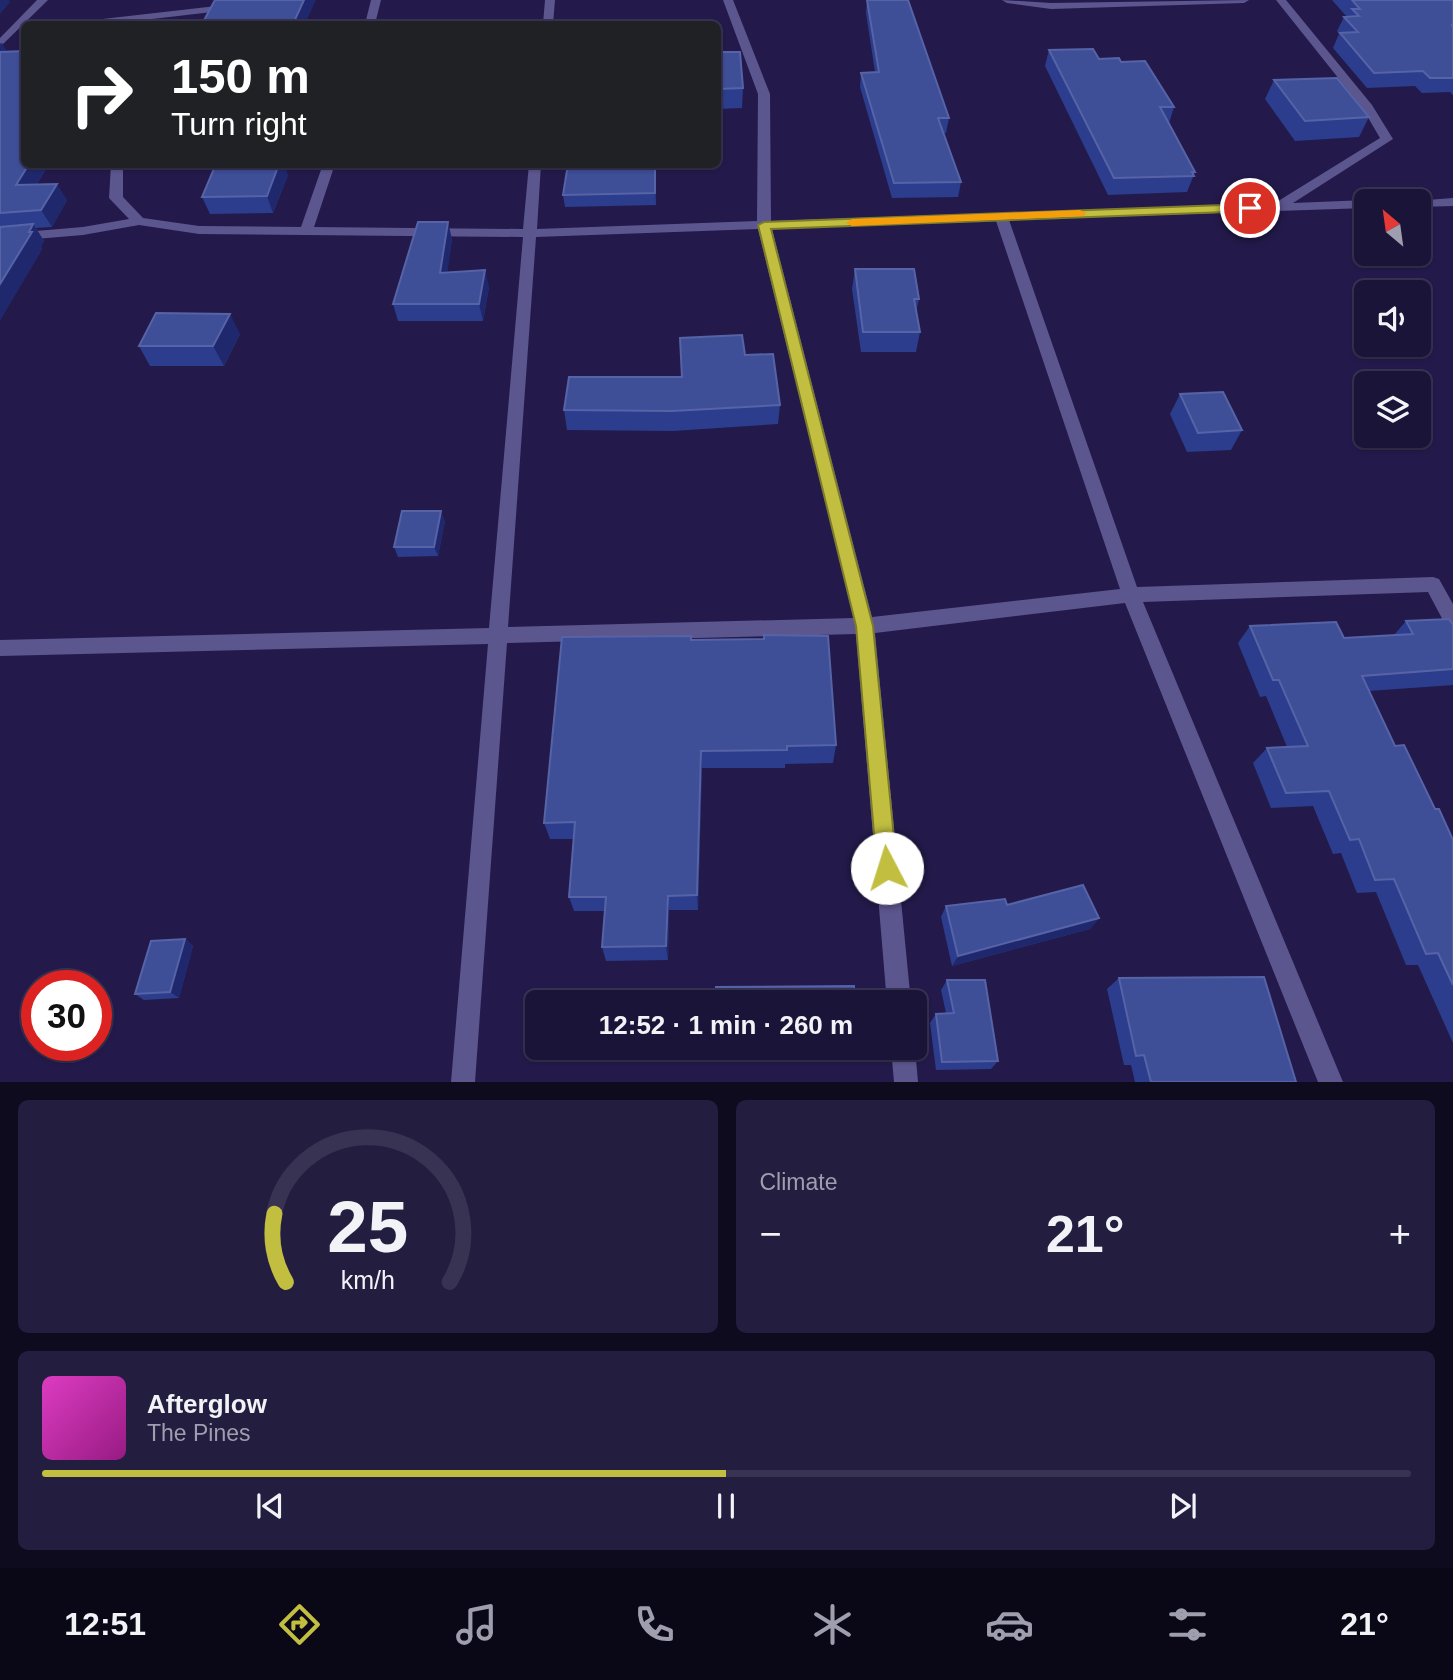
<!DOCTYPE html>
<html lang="en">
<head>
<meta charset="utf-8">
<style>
	:root { --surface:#1a1438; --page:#231d40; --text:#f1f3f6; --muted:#9f9eae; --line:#383353; --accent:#c1be40 }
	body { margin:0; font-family:Helvetica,sans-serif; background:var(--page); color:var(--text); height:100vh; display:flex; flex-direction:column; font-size:26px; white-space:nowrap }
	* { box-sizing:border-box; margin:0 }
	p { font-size:23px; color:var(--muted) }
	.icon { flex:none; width:38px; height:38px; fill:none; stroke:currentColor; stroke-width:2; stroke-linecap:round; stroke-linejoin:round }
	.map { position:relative; height:1082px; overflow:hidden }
	.sheet { display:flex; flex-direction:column; gap:18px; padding:18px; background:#0e0b1f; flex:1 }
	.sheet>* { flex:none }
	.banner { position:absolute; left:21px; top:21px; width:700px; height:147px; border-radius:10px; box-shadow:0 2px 5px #0004,0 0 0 2px var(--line); background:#202124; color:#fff; overflow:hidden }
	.needle { width:46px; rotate:331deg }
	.fabs { position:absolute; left:1354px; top:189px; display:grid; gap:14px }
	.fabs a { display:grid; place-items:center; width:77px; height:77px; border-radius:10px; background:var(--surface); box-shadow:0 2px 5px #0004,0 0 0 2px var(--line); font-size:35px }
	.speed { position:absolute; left:21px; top:970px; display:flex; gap:14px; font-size:35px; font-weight:700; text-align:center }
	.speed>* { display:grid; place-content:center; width:91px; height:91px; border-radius:50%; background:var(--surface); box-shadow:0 2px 5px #0004,0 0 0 2px var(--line); line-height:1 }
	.speed .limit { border:10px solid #d22; background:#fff; color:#111 }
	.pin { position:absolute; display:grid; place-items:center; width:60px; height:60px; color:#fff; margin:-30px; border:4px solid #fff; border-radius:50%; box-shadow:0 2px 7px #0007 }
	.me { position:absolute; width:77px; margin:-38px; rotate:355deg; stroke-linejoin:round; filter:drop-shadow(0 0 5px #0008) }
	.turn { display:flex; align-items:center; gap:24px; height:147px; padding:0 35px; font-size:32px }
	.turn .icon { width:91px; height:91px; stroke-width:2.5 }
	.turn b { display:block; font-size:49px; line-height:60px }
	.big { font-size:52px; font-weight:800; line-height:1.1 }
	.sheet .tile { flex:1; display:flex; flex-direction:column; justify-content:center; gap:10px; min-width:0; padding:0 24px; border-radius:10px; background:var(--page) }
	.sheet .dial { align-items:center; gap:0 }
	.dial svg { height:182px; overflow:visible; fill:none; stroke:var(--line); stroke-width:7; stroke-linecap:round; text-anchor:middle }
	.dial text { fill:var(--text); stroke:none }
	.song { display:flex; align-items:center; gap:21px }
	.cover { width:84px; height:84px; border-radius:10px; background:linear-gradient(135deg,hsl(310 70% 55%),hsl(310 70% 35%)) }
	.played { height:7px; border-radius:4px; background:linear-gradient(90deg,var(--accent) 50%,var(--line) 50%) }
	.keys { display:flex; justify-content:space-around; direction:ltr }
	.heat { display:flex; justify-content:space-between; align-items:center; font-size:38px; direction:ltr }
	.sheet .tiles { flex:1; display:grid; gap:18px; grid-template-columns:1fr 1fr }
	.tile:last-child { grid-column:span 2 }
	.trip { position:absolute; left:525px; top:990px; width:402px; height:70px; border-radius:10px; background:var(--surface); box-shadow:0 2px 5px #0004,0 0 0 2px var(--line); font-weight:800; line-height:70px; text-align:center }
	.dock { display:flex; height:112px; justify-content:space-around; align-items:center; background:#0a0816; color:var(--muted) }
	.dock .icon { width:49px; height:49px }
	.dock .selected { color:var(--accent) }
	.dock b { font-size:32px; color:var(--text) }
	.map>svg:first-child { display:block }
</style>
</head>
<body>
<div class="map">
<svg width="1453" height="1082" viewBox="0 0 1453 1082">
	<rect width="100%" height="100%" fill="#231a4b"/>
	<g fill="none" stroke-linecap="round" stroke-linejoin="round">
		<g fill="#5c568f" fill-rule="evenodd">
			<polygon points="37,0 48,0 0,47 0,38"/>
			<polygon points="371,0 381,0 375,24 365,24"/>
			<polygon points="545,0 555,0 553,24 543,24"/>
			<path d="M 723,0 L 733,0 L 770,94 L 771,221 L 1275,203 L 1380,138 L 1363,109 L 1276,0 L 1286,0 L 1372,105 L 1393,139 L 1293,203 L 1367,200 L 1372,201 L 1367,201 L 1367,208 L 1009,220 L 1137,587 L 1433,577 L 1439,579 L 1453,604 L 1453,629 L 1446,626 L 1428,592 L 1143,602 L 1343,1082 L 1318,1082 L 1125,603 L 875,633 L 911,1003 L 887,1003 L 856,634 L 507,643 L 475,1082 L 451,1082 L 488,644 L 0,656 L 0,640 L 489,628 L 523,237 L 199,234 L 139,225 L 83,235 L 0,242 L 0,234 L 83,227 L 129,219 L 109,198 L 111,164 L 123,164 L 123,197 L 143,218 L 199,226 L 301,227 L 323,164 L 335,164 L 314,227 L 523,229 L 529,164 L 541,164 L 537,229 L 757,221 L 758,94 ZM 996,221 L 1120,589 L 872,617 L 772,229 ZM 758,229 L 854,618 L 508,627 L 536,237 Z"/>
			<polygon points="1002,0 1051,3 1249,0 1244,3 1051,9 1007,3"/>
			<polygon points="234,4 238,5 238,9 109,24 80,24 85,21"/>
			<polygon points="1453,198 1453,206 1419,207 1419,201 1414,201"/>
			<polygon points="891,1048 915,1048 918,1082 894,1082"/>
		</g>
	</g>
	<g fill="#2b3d8c">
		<polygon points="867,0 949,118 946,133 943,133 961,182 958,197 892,198 860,87 861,73 875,72 866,13"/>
		<polygon points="1332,0 1453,0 1453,95 1450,92 1422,93 1415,86 1367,88 1333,48 1339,34 1337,31 1344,17 1347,17"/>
		<polygon points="0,43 2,43 6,52 24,164 49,164 37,184 67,200 52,227 36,228 44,241 41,246 42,249 0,320"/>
		<polygon points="1049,50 1121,62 1174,107 1169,123 1195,172 1187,192 1108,195 1045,66"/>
		<polygon points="718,52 743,88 742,108 718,109"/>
		<polygon points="1274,80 1369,117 1359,137 1295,141 1265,99"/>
		<polygon points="655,164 656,205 565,207 563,195"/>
		<polygon points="288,175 273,213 210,214 202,197"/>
		<polygon points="452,239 447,272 489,287 483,321 398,321 393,304"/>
		<polygon points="855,269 919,299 916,312 920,332 916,352 861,352 852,289"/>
		<polygon points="240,334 224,366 150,366 139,346"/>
		<polygon points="745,355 780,405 778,424 673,431 567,430 564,410 682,377"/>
		<polygon points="1180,394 1242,430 1231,450 1187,452 1170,414"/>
		<polygon points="445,521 438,556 398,557 394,547"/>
		<polygon points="1406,621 1453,625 1453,685 1369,691 1395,746 1435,809 1453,840 1453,1043 1418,965 1406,965 1376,892 1357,893 1341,853 1333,854 1313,806 1271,808 1253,763 1267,748 1287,747 1266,696 1260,697 1238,643 1250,626 1344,638 1394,635"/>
		<polygon points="691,640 836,745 833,763 785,764 785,768 702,768 698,910 669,910 668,960 606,961 602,947 605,911 574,911 569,897 574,839 550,839 544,823"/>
		<polygon points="946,906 1099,918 1090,929 952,966 941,917"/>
		<polygon points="185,939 193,946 179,998 144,1000 135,994"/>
		<polygon points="1119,978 1296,1082 1135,1082 1131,1065 1124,1065 1107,989"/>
		<polygon points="947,980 998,1061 991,1069 936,1070 930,1023 936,1014 946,1013 941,990"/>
		<polygon points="716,1048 859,1050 855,1060 717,1061"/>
	</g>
	<g fill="#20286d">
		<polygon points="0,0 9,0 10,2 0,14"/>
		<polygon points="304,0 316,0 305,24 293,24"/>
		<polygon points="2,43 11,59 0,62 0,45"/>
		<polygon points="29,164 49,164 26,202 16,185"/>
		<polygon points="279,164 284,164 288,175 273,213 267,196"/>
		<polygon points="57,184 67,200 52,227 41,210"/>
		<polygon points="448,222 452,239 445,290 440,273"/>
		<polygon points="33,224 44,241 41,246 42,249 0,320 0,284"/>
		<polygon points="485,270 489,287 483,321 479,304"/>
		<polygon points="230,314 240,334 224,366 213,346"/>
		<polygon points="441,511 445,521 438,556 434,547"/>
		<polygon points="701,751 702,768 698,910 697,895"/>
		<polygon points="668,896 669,910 668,960 666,946"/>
		<polygon points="1099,918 1090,929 952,966 958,956"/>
		<polygon points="185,939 193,946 179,998 170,992"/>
	</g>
	<g fill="#3e4e97" stroke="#5663a6" stroke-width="2">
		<polygon points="215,0 304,0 293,24 202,24"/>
		<polygon points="867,0 908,0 949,118 938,118 961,182 894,183 861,73 879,72"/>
		<polygon points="1352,0 1453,0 1453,25 1451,25 1453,26 1453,78 1430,78 1423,71 1374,73 1340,33 1358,32 1344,17 1359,16 1352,9 1360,9"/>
		<polygon points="1093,49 1099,59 1119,58 1121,62 1145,61 1174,107 1160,107 1195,172 1192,172 1194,176 1114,178 1049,50"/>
		<polygon points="24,51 24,164 29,164 16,185 57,184 41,210 0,213 0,52"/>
		<polygon points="718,52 740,52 743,88 718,89"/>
		<polygon points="1337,78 1369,117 1305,121 1274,80"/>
		<polygon points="216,164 279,164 267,196 202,197"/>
		<polygon points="568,164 655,164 655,193 563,195"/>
		<polygon points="418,222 448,222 440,273 485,270 479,304 393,304"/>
		<polygon points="33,224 29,232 32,232 0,284 0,227"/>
		<polygon points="855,269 914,269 919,299 914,299 920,332 863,332"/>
		<polygon points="156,313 230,314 213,346 139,346"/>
		<polygon points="742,335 745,355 773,354 780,405 672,411 564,410 569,377 682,377 680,338"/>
		<polygon points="1223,392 1242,430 1198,433 1180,394"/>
		<polygon points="402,511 441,511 434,547 394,547"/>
		<polygon points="1449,619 1453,625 1453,669 1362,676 1395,746 1404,745 1435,809 1439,809 1453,840 1453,985 1438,953 1426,954 1394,879 1375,880 1359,839 1350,840 1329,791 1286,793 1267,748 1308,746 1279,680 1273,680 1250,626 1336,622 1344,638 1413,634 1406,621"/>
		<polygon points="764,635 828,636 836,745 787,746 787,750 701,751 697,895 668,896 666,946 602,947 606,897 569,897 575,822 544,823 562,637 691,636 691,640 764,639"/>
		<polygon points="1083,885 1099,918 958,956 946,906 1005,899 1007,905"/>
		<polygon points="185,939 170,992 135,994 151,941"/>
		<polygon points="1264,977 1296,1082 1151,1082 1144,1055 1136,1056 1119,978"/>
		<polygon points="947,980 985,980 998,1061 942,1062 936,1014 954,1013"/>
		<polygon points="854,986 855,1003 716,1003 716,987"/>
		<polygon points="716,1048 859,1048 859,1050 717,1052"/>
	</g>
	<polygon fill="#c1be40" stroke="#7d7c2a" stroke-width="2" points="1250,204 1256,208 1254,211 771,229 873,626 897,868 894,875 887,878 880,875 877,868 856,626 758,225 764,222"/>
	<polygon fill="#f59e0b" points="1080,210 1086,213 1084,216 852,226 846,223 852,219"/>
</svg>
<div class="fabs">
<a><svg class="needle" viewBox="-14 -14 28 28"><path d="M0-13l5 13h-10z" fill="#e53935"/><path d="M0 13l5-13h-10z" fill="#9f9eae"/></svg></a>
<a><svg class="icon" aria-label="sound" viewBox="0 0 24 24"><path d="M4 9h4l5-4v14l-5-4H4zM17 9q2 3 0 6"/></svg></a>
<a><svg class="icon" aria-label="layers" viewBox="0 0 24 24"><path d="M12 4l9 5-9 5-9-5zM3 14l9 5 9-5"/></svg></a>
</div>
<div class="speed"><div class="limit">30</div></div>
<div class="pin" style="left:1250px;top:208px;background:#d93025"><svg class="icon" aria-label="arrive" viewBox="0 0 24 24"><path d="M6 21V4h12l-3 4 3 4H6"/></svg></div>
<svg class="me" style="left:887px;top:868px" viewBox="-20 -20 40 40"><circle r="19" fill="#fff"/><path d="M0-13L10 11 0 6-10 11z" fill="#c1be40"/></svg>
<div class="trip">12:52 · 1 min · 260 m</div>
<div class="banner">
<div class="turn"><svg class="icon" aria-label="right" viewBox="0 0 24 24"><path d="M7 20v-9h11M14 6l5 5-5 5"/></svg><div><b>150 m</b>Turn right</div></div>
</div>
</div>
<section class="sheet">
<div class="tiles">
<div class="tile dial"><svg viewBox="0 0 100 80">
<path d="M14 69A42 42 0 1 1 86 69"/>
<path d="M14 69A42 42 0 0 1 9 39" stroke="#c1be40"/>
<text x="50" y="56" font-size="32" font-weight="700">25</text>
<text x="50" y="72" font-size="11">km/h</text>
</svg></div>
<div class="tile"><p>Climate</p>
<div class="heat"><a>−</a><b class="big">21°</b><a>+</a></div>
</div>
<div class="tile">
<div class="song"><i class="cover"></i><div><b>Afterglow</b><p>The Pines</p></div></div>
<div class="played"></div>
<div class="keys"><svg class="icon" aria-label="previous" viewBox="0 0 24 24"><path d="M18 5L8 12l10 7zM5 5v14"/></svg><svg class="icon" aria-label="pause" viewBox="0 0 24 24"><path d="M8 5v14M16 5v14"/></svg><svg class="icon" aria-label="next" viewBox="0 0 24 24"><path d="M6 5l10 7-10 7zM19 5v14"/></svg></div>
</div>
</div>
</section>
<nav class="dock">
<b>12:51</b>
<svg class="icon selected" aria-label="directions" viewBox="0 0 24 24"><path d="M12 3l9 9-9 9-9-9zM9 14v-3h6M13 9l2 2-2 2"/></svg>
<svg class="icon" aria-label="music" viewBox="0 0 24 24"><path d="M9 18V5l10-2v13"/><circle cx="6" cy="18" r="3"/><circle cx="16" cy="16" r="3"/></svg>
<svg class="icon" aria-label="phone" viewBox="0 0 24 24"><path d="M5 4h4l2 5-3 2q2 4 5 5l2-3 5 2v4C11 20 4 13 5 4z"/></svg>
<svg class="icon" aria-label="climate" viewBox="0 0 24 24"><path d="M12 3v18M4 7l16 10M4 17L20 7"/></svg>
<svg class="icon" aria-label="car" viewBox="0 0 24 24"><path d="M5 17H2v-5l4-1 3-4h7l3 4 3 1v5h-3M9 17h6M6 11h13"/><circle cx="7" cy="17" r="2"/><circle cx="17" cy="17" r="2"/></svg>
<svg class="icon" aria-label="filters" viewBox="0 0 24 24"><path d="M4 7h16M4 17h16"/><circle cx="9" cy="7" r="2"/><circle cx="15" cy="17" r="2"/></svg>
<b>21°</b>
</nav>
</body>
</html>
